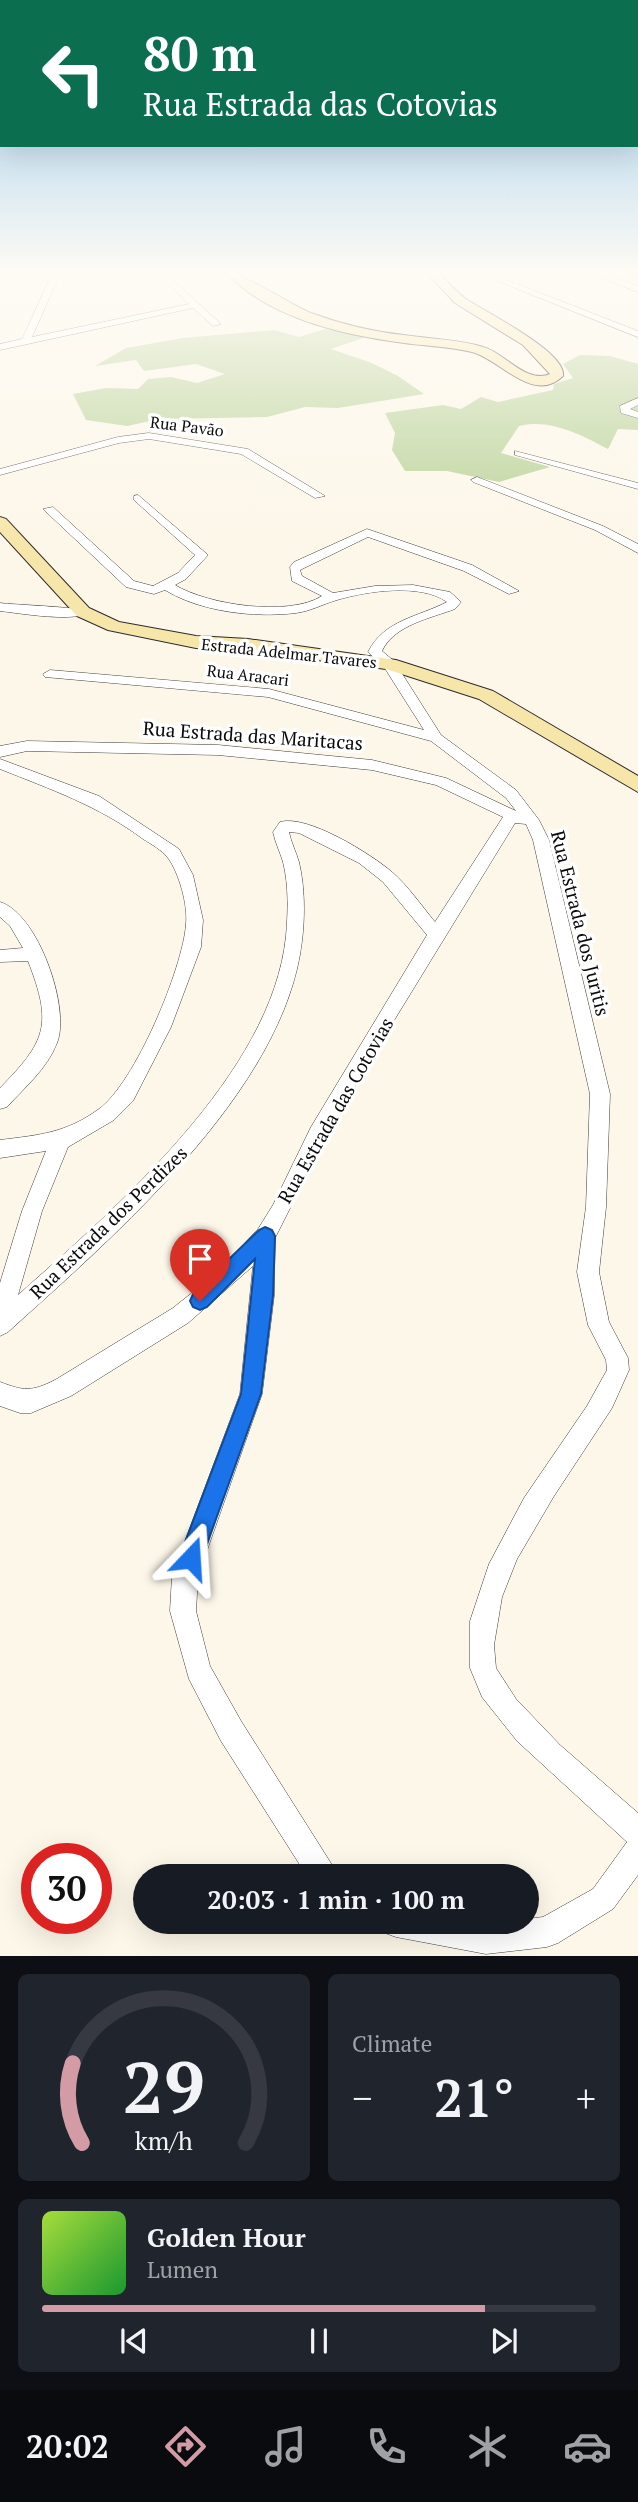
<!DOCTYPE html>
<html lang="en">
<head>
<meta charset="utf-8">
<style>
	:root { --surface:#171b24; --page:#20242c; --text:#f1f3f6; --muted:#9ea1a6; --line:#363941; --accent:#d29ba6 }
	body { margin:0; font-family:"PT Serif",serif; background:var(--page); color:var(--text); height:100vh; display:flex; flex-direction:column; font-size:26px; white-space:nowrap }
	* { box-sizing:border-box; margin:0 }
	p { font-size:23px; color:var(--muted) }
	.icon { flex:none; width:38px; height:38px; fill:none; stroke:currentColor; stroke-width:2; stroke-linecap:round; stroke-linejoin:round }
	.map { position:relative; height:1956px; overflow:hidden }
	.details { display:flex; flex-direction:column; gap:18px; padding:18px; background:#0d0f14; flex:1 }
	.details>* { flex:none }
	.banner { position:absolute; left:0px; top:0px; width:639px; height:147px; box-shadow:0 7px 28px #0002; background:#0b6e4f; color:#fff; overflow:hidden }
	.speed { position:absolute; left:21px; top:1843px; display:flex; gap:14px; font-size:35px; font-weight:700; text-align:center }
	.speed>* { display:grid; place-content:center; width:91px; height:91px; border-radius:50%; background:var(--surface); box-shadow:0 7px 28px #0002; line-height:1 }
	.speed .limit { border:10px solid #d22; background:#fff; color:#111 }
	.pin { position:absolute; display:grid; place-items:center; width:60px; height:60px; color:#fff; margin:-72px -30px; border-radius:50% 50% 50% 0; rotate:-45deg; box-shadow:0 0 7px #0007 }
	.pin .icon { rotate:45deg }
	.me { position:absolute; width:77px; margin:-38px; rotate:20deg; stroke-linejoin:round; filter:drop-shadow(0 0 5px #0008) }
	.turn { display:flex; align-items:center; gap:24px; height:147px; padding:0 28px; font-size:32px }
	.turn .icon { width:91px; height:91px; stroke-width:2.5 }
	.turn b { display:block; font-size:49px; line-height:60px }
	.big { font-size:52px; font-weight:800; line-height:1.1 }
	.details .widget { flex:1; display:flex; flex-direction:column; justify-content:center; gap:10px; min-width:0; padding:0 24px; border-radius:10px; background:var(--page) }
	.details .dial { align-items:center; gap:0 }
	.dial svg { height:182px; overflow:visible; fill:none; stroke:var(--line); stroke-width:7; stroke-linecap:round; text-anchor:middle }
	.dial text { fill:var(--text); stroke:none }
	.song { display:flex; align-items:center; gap:21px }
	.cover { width:84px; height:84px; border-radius:10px; background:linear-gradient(135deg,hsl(80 70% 55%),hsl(130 70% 35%)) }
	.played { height:7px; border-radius:4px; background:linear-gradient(90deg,var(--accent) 80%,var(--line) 80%) }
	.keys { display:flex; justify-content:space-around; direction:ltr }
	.heat { display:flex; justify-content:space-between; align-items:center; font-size:38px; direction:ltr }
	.details .tiles { flex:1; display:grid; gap:18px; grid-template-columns:1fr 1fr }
	.widget:last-child { grid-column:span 2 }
	.trip { position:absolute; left:133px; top:1864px; width:406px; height:70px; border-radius:35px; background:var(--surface); box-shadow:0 7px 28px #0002; font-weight:800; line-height:70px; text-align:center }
	.menu { display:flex; height:112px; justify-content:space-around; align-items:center; background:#090b0e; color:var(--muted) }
	.menu .icon { width:49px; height:49px }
	.menu .current { color:var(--accent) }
	.menu b { font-size:32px; color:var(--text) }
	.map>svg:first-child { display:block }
</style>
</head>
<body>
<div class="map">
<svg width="638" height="1956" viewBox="0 0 638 1956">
	<rect width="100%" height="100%" fill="#fdf7e9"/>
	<g fill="#b9d298">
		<polygon points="325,329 366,337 331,349 372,363 398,376 424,394 338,408 305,407 267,417 159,419 127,426 86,420 73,394 106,388 138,389 148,379 171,377 197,383 225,374 196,364 144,371 136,360 95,366 126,348 183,338 274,330 299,337"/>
		<path d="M 580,355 L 610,356 L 638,364 L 638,430 L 618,429 L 608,449 C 582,435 549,418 519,426 L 501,453 L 550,467 L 499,482 L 447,471 L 405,471 L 392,450 L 395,433 L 385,413 L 443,405 L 461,409 L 481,397 L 498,402 L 553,390 L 554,384 L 573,378 L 563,364 Z"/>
	</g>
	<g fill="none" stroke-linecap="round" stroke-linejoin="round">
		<defs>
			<g id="street">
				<polygon points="53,272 61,272 32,337 189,304 155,272 164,272 221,324 213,326 193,308 0,350 0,344 22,339"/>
				<polygon points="475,272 486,272 638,331 638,337"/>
				<polygon points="587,272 599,272 638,286 638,292"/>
				<polygon points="638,398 638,405 630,409 638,412 638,418 621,413 620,406"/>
				<polygon points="149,433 248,449 325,496 315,498 241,454 149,439 119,443 0,475 0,469 118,437"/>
				<polygon points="515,451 638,483 638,489 515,455"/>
				<polygon points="477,477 603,526 638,544 638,553 595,530 473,482 471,480"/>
				<path d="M 138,495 L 208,555 L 186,579 L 175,585 C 208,605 289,617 322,596 L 292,581 L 290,567 L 294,562 L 367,529 L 472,565 L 519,591 L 509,594 L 464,571 L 368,537 L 300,570 L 302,576 L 333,593 L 375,586 L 413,585 L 450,592 L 461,602 L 455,609 C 431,618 394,625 382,651 L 394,661 L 441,735 L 516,790 L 539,820 L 549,840 L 610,1094 L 606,1207 L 599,1272 L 609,1322 L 628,1358 L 629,1370 L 612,1408 L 554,1496 L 517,1559 L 502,1597 L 494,1645 L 496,1668 L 516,1699 L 560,1745 L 638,1813 L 638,1875 L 613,1909 L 558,1943 L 547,1947 L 486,1954 L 396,1937 L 385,1933 L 381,1922 L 473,1922 L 486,1924 L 543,1917 L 593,1889 L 627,1842 L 517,1741 L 482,1697 L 470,1668 L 470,1621 L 489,1564 L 524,1498 L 587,1406 L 607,1370 L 606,1360 L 588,1325 L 577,1272 L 586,1207 L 590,1094 L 533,840 L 526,824 L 515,823 L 371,1058 L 325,1139 L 275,1238 L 274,1296 L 262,1394 L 198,1576 L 196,1611 L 210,1666 L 241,1721 L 339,1876 L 307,1876 L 221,1741 L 189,1679 L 170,1611 L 172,1576 L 240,1394 L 253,1266 L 188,1323 L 71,1396 L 31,1413 L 20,1413 L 0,1406 L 0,1382 C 24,1391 31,1392 55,1380 L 173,1308 L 218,1272 L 258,1229 L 273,1205 L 311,1127 L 427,935 L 383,882 L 359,863 L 299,833 L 289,832 C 291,842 296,852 299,862 C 305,887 305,916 302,941 C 285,1090 113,1237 8,1332 L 0,1336 L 0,1283 L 22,1211 L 46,1151 L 0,1158 L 0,1140 C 40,1135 66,1133 99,1109 C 135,1083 183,968 186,924 C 188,905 179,873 168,858 C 162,850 151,844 143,839 C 99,806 50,789 0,769 L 0,759 L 99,796 L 179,849 L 193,875 L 203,920 L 201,947 L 171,1027 L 133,1101 L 114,1120 L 68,1147 L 42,1211 L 18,1295 C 116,1208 272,1074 286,936 C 288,913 289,886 283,862 C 280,852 275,842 273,832 L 280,822 C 307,814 371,854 392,872 C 408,886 421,905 435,922 L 503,817 L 436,785 L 372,770 L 218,755 L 27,751 L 0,757 L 0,746 L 27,741 L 218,745 L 372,760 L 446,778 L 516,811 L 506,798 L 431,741 L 268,697 L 45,677 L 43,674 L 50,670 L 269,689 L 424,730 L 384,667 L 368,652 C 384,620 418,617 447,602 C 421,583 367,591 337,600 C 323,604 311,611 296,613 C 255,618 201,612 165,590 L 154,594 L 126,587 L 43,509 L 53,507 L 134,581 L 153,586 L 178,573 L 195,555 L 134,500 L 134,496 Z"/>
				<path d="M 0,603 C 15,605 83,607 89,612 C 75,623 19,613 0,611 Z"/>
				<path d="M 0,902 C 38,913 71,1009 57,1043 C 47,1069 25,1087 7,1107 L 0,1109 L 0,1088 C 46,1041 53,1025 28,961 L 0,962 L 0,950 L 23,948 L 10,926 L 0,917 Z"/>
			</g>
			<g id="secondary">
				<path d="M 226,272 C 242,272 289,304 311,313 C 341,324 373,332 404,335 C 430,339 458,339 483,347 C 505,353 526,384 550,374 L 523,345 L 455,303 L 426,272 L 438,272 C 447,281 456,292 466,299 C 485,312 567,352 563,376 C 533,405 500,359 472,352 C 447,346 422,346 397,342 C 340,334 266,317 226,272 Z"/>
				<polygon points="0,517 6,519 89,608 119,622 196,636 248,639 396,660 493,691 638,776 638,792 479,699 386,669 248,651 196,648 108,630 77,616 0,532"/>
			</g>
		</defs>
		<use href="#street" stroke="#3d3d3d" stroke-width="1"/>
		<use href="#secondary" stroke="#2c2c2c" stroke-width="2"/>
		<use href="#street" fill="#fff" fill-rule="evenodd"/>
		<use href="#secondary" fill="#f7e6aa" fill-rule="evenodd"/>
	</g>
	<linearGradient id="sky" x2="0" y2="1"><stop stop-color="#93c6eb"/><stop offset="0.5" stop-color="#fefbf5"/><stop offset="1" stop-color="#fefbf5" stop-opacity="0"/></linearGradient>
	<rect width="638" height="546" fill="url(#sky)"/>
	<polygon fill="#1a73e8" stroke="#114b97" stroke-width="2" points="265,1227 272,1230 275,1236 273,1296 261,1394 202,1558 199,1566 191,1570 183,1566 179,1558 241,1394 255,1259 207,1307 200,1310 193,1307 190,1301 193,1294 259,1230"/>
	<g text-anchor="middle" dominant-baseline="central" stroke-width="7" stroke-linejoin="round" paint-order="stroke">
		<g font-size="16" fill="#0a0a0a" stroke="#fff">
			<text transform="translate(187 426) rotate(7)">Rua Pavão</text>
			<text transform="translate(289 653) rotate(6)">Estrada Adelmar Tavares</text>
			<text transform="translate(248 675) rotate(7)">Rua Aracari</text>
		</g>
		<g font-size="19" fill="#0a0a0a" stroke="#fff">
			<text transform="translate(253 735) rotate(4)">Rua Estrada das Maritacas</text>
			<text transform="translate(581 923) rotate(76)">Rua Estrada dos Juritis</text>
			<text transform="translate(335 1110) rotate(-60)">Rua Estrada das Cotovias</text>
			<text transform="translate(108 1222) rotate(-44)">Rua Estrada dos Perdizes</text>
		</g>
	</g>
</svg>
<div class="speed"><div class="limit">30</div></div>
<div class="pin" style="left:200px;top:1301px;background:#d93025"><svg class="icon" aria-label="arrive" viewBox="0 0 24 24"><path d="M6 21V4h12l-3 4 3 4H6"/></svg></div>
<svg class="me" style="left:191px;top:1558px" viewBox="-20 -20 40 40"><path d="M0-17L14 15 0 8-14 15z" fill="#1a73e8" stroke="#fff" stroke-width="4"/></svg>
<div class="trip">20:03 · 1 min · 100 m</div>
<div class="banner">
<div class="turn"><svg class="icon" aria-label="left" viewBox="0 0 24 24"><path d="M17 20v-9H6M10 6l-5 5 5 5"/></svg><div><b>80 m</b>Rua Estrada das Cotovias</div></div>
</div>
</div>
<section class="details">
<div class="tiles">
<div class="widget dial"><svg viewBox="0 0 100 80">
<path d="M14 69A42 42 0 1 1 86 69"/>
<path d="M14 69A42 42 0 0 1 10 34" stroke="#d29ba6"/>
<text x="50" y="56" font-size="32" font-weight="700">29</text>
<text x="50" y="72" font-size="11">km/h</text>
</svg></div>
<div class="widget"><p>Climate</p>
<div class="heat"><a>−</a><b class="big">21°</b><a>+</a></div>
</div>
<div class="widget">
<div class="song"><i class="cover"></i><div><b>Golden Hour</b><p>Lumen</p></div></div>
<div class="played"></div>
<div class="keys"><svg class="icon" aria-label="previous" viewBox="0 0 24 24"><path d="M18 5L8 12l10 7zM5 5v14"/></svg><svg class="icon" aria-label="pause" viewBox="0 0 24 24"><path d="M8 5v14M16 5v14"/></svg><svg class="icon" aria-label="next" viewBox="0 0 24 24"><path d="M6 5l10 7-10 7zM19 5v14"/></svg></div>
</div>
</div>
</section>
<nav class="menu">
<b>20:02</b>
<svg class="icon current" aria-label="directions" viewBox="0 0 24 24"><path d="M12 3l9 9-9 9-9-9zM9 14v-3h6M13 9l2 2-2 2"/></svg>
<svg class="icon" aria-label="music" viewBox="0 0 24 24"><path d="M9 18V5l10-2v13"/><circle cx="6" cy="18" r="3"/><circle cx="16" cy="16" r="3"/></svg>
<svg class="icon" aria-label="phone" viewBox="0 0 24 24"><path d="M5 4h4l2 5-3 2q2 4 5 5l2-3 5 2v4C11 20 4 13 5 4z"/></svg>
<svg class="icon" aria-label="climate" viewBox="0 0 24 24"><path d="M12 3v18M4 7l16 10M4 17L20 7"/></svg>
<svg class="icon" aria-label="car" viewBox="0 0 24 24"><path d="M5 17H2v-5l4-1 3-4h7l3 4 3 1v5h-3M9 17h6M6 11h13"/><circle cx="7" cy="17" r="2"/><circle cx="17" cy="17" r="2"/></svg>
</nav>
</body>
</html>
